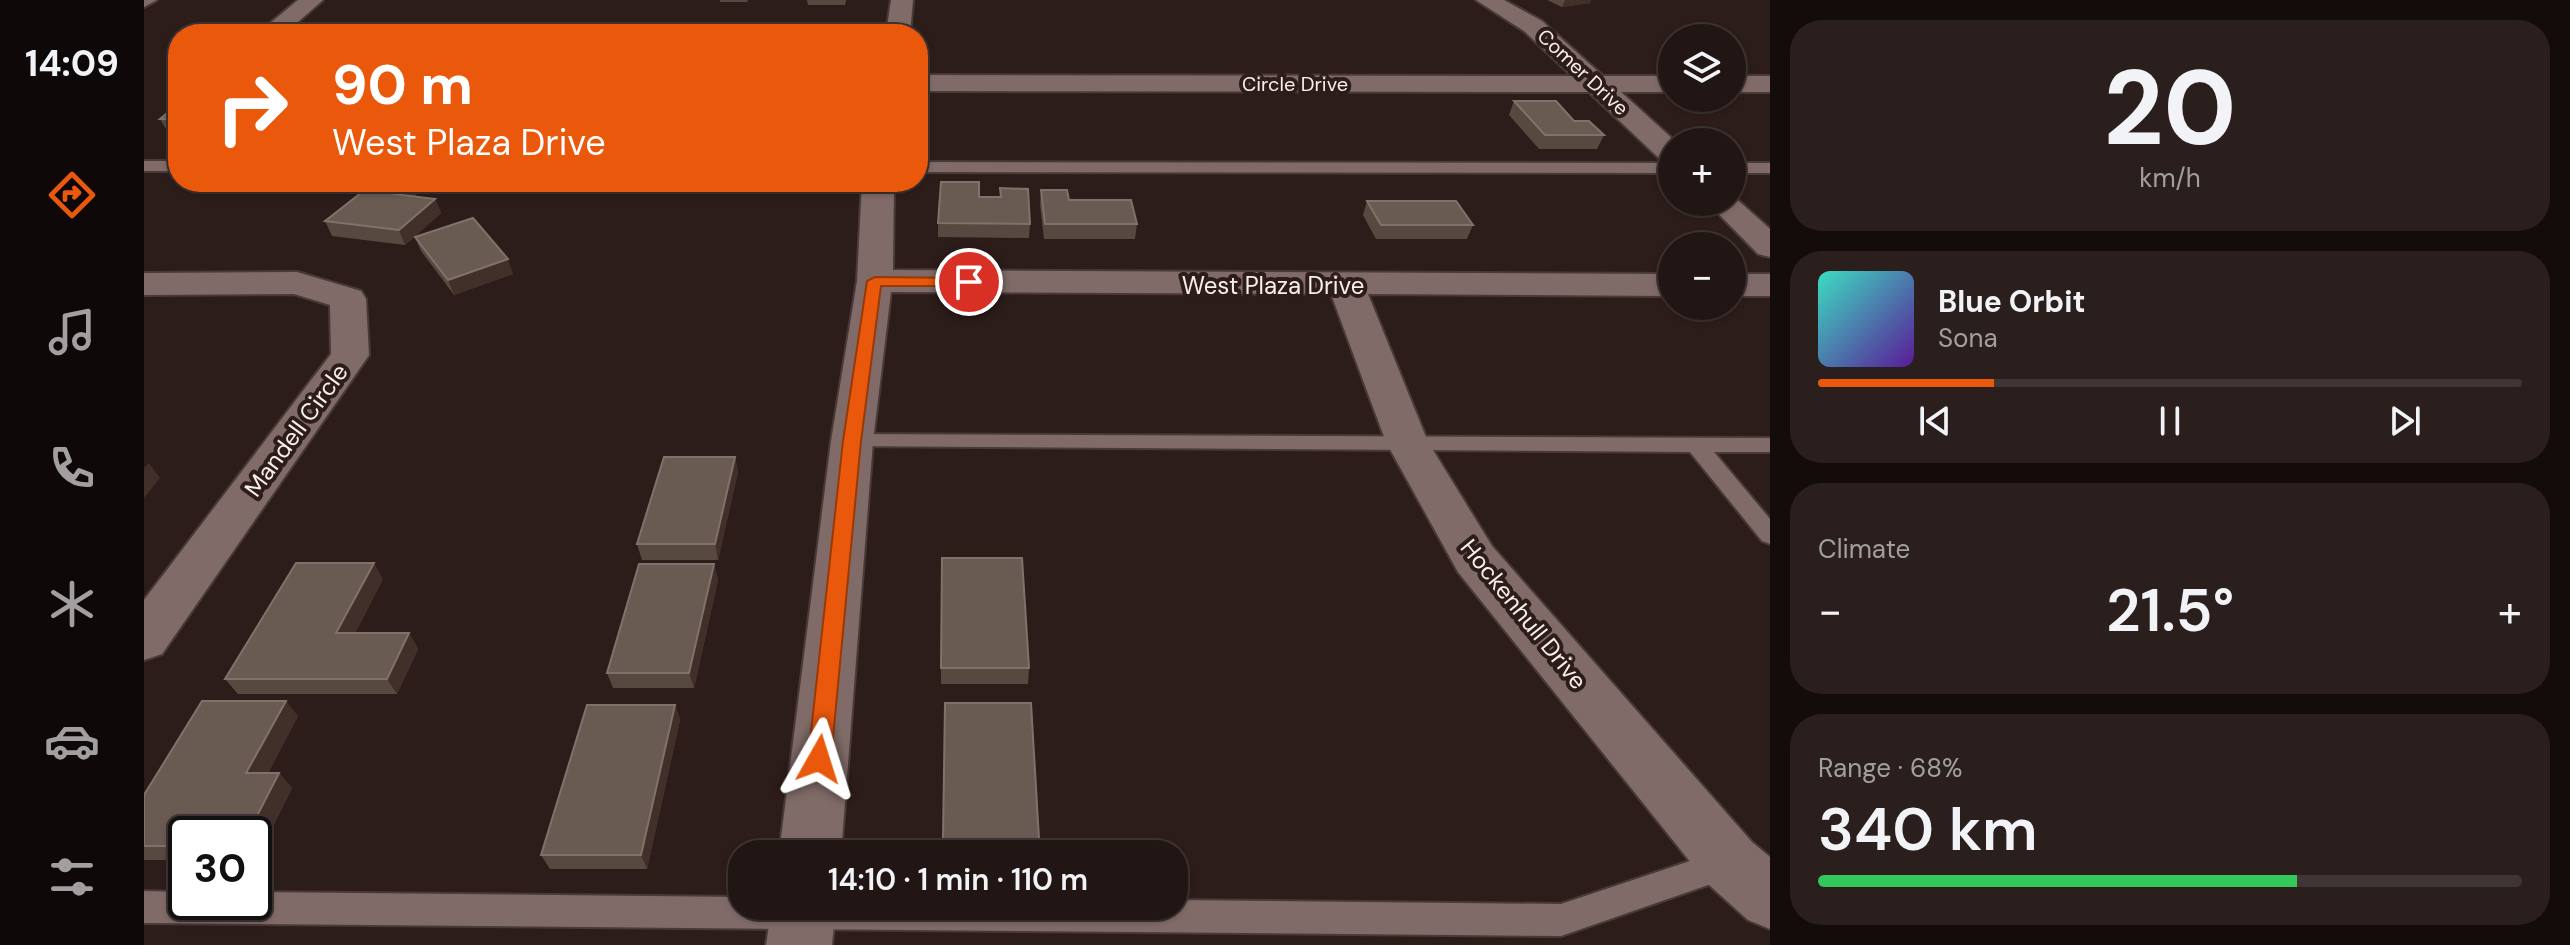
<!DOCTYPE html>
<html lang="en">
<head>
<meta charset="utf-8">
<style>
	:root { --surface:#221614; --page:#2a1f1d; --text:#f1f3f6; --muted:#a29fa0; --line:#3f3534; --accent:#ea580c }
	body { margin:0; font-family:"DM Sans",sans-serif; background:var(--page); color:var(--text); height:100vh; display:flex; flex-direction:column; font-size:30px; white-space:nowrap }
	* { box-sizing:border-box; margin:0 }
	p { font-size:26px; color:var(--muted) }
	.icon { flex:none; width:44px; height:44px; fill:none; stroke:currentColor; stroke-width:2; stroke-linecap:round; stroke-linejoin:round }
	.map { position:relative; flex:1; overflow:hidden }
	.drawer { display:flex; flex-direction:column; gap:20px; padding:20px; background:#130c0b; width:800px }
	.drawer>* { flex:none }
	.guide { position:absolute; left:24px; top:24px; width:760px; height:168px; border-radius:32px; box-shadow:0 2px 6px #0004,0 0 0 2px var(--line); background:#ea580c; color:#fff; overflow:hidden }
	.buttons { position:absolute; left:1514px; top:24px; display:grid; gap:16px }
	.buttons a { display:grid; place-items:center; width:88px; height:88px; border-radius:50%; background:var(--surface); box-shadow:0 2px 6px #0004,0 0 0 2px var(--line); font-size:40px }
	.speed { position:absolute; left:24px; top:816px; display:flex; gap:16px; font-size:40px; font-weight:700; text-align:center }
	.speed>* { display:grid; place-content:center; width:104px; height:104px; border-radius:50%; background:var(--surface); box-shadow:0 2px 6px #0004,0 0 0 2px var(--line); line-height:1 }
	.speed .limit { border:4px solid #111; border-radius:12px; background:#fff; color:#111 }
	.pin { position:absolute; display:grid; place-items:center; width:68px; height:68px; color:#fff; margin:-34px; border:4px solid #fff; border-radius:50%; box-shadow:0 2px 8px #0007 }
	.me { position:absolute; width:88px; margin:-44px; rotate:6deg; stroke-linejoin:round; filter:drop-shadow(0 0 6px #0008) }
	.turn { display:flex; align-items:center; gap:28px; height:168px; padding:0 32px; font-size:36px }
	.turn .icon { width:104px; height:104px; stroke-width:2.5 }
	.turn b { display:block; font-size:56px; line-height:68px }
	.big { font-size:60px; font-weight:600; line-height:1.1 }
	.drawer .tile { flex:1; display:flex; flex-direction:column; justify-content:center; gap:12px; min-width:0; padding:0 28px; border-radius:32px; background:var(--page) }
	.drawer .dial { align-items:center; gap:0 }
	.dial b { font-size:104px; line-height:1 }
	.song { display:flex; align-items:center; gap:24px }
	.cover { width:96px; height:96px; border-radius:12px; background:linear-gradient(135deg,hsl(170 70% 55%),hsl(270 70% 35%)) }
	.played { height:8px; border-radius:4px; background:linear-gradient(90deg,var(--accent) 25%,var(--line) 25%) }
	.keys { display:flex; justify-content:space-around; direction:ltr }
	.heat { display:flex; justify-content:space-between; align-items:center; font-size:44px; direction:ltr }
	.charge { height:12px; border-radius:6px; background:linear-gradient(90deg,#34c759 68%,var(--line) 0) }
	.trip { position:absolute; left:584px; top:840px; width:460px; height:80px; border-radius:32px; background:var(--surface); box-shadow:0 2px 6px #0004,0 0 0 2px var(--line); font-weight:600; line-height:80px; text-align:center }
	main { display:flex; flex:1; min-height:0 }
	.tabs { display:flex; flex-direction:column; width:144px; justify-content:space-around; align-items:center; background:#0e0908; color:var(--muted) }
	.tabs .icon { width:56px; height:56px }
	.tabs .current { color:var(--accent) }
	.tabs b { font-size:36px; color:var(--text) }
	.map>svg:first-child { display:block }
</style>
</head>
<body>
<main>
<nav class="tabs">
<b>14:09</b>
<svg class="icon current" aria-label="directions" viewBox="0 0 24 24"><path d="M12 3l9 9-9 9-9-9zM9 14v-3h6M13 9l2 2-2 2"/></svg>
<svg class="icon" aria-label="music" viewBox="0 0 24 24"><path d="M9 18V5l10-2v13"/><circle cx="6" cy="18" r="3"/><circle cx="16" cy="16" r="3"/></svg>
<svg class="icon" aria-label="phone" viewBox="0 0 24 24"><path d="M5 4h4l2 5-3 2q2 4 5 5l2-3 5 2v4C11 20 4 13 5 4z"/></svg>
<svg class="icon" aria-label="climate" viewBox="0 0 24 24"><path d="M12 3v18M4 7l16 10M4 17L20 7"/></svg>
<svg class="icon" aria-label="car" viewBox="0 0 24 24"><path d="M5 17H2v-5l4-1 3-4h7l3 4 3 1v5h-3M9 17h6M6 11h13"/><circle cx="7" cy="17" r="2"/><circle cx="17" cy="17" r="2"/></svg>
<svg class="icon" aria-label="filters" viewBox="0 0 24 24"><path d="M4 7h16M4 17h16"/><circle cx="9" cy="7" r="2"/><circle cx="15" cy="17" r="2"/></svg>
</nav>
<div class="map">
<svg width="1626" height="945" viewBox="0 0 1626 945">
	<rect width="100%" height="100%" fill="#2d1d1a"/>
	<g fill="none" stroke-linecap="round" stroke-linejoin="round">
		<defs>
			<g id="lane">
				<polygon points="0,0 13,0 0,7"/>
				<rect x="0" y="161" width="34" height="10"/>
				<polygon points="774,162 1528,163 1528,173 774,172"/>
				<rect x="1588" y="163" width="38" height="10"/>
				<polygon points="708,434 1626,438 1626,452 1570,452 1626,519 1626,544 1618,541 1546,452 700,446 697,441 700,436"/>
				<polygon points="1582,849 1593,853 1597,864 1593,875 1417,936 0,923 0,891 42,892 42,902 110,902 110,892 598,897 598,906 1030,906 1030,900 1417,904"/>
			</g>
			<g id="street">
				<polygon points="154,0 179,0 140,34 113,34"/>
				<polygon points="747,0 769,0 766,34 742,34"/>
				<polygon points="1332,0 1360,0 1398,21 1459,76 1528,76 1528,92 1477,92 1532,142 1528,142 1528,163 1517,160 1445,92 774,91 774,75 1428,76 1380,31"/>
				<rect x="1588" y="76" width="38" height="16"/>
				<polygon points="718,182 750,182 749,270 1528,274 1528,296 1224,294 1284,442 1348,546 1608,842 1626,857 1626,929 1604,920 1564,884 1314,572 1242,442 1187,294 747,292 729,441 697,854 635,854 687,441 713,281"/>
				<polygon points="1588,195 1626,229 1626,257 1614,254 1563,202 1588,202"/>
				<polygon points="153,272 217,291 222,299 225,355 18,654 0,660 0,600 187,354 186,305 150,294 0,295 0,273"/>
				<rect x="1588" y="274" width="38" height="22"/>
				<polygon points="628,906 692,906 688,945 622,945"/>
			</g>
		</defs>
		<use href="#lane" stroke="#473a38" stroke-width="4"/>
		<use href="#street" stroke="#473a38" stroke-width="4"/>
		<use href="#lane" fill="#806b68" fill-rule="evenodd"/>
		<use href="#street" fill="#806b68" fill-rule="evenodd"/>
	</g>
	<g fill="#584940">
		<polygon points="576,0 604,0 603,2 576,2"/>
		<polygon points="663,0 702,0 701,5 664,5"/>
		<polygon points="1403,0 1447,0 1446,3 1418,7"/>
		<polygon points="1370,101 1460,135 1453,149 1395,149 1365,115"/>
		<polygon points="34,104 34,132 24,132 16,119"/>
		<polygon points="231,182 267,182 272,195 270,197 291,199 297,213 261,245 188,236 181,221"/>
		<polygon points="856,188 886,224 885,238 794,237 794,223 835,197 856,197"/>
		<polygon points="897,190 993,224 991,239 900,239 896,205"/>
		<polygon points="1223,201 1329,225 1323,239 1232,239 1219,215"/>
		<polygon points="271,237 369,274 310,295 277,251"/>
		<polygon points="591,457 594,472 574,560 498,560 493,544"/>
		<polygon points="570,564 574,580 550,688 469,688 463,673"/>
		<polygon points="239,579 211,633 265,633 274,649 253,694 94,694 81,679"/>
		<polygon points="797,668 885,668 884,684 797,684"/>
		<polygon points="801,703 895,839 894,853 800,853"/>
		<polygon points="531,705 536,720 503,869 406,869 397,855"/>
		<polygon points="154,716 124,773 135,773 148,788 127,830 90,830 88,834 42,834 42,860 0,860 0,795"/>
	</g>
	<g fill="#403029">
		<polygon points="1421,0 1447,0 1446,3 1418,7"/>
		<polygon points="265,182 267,182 272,195 256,209 250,194"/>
		<polygon points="291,199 297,213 261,245 255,230"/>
		<polygon points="364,259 369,274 310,295 304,280"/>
		<polygon points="591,457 594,472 574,560 571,544"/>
		<polygon points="5,463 16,478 0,498 0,468"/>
		<polygon points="230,563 239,579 203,649 192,633"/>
		<polygon points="570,564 574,580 550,688 545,673"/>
		<polygon points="265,633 274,649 253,694 243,679"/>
		<polygon points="142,701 154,716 116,788 102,773"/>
		<polygon points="531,705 536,720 503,869 497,855"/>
		<polygon points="135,773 148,788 127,830 113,816"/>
		<polygon points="75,816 90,830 88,834 65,834"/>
	</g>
	<g fill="#695b52" stroke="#80726a" stroke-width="2">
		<polygon points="327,27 383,27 378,34 321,34"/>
		<polygon points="478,28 541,28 538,34 474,34"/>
		<polygon points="1370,101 1412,101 1430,121 1445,121 1460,135 1401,135"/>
		<polygon points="34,104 34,119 16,119"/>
		<polygon points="231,182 265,182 250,194 291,199 255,230 181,221"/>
		<polygon points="797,182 835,182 835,197 857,197 856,188 884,189 886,224 794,223"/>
		<polygon points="897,190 923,190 925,200 987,200 993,224 901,224"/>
		<polygon points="1223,201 1312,201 1329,225 1237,225"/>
		<polygon points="329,218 364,259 304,280 271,237"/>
		<polygon points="520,457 591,457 571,544 493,544"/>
		<polygon points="798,558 878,558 885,668 797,668"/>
		<polygon points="152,563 230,563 192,633 265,633 243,679 81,679"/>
		<polygon points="495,564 570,564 545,673 463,673"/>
		<polygon points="58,701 142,701 102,773 135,773 113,816 75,816 65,834 42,834 42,846 0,846 0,795"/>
		<polygon points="801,703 887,703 895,839 799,839"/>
		<polygon points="443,705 531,705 497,855 397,855"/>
	</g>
	<polygon fill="#ea580c" stroke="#983908" stroke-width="2" points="731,277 825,278 832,282 825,286 737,286 717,441 687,759 684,766 675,769 667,766 664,759 699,441 723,281"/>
	<g text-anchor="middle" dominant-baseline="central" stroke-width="8" stroke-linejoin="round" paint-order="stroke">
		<g font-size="20" fill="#f9eeec" stroke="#2d1d1a">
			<text transform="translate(1439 72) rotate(43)">Comer Drive</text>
			<text x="1151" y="84">Circle Drive</text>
		</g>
		<g font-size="24" fill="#f9eeec" stroke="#2d1d1a">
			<text x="1129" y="285">West Plaza Drive</text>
			<text transform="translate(152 430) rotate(-54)">Mandell Circle</text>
			<text transform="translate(1380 614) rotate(51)">Hockenhull Drive</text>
		</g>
	</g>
</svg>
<div class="buttons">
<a><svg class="icon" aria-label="layers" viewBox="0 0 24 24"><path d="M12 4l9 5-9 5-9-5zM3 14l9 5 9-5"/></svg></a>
<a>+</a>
<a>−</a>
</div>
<div class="speed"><div class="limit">30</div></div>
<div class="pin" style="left:825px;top:282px;background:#d93025"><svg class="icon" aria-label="arrive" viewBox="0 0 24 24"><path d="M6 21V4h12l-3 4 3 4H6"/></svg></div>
<svg class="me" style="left:675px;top:759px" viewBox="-20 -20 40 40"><path d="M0-17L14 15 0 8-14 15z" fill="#ea580c" stroke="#fff" stroke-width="4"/></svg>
<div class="trip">14:10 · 1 min · 110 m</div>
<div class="guide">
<div class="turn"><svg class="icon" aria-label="right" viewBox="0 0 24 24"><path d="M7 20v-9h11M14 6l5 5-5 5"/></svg><div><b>90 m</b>West Plaza Drive</div></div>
</div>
</div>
<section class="drawer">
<div class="tile dial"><b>20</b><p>km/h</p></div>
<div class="tile">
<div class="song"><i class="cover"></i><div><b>Blue Orbit</b><p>Sona</p></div></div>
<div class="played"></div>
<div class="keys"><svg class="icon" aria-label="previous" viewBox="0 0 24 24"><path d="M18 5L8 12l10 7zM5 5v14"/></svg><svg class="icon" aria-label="pause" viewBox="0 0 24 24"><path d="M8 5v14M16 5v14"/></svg><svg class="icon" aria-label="next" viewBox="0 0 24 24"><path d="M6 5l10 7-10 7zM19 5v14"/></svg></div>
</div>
<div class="tile"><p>Climate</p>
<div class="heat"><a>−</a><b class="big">21.5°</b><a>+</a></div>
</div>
<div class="tile"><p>Range · 68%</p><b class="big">340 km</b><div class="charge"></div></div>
</section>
</main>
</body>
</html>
